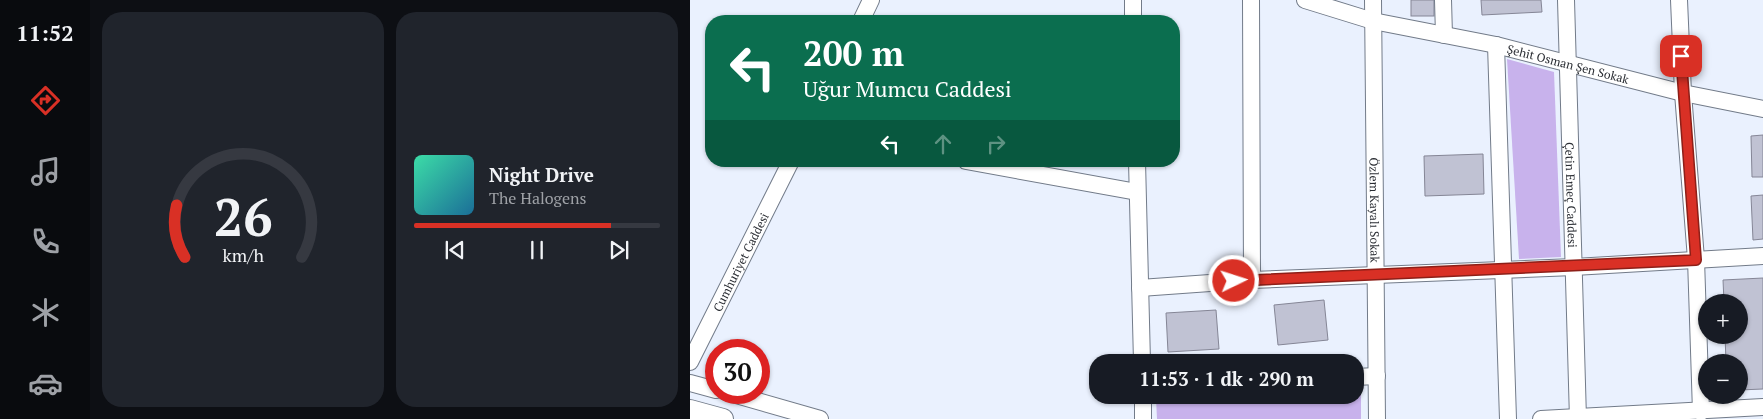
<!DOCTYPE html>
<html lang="tr">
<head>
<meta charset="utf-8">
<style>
	:root { --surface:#171b24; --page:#20242c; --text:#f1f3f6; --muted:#9ea1a6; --line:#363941; --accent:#d93025 }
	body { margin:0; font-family:"PT Serif",serif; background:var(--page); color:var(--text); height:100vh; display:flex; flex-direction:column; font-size:19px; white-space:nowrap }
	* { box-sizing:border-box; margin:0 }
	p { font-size:16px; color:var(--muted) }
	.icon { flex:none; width:28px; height:28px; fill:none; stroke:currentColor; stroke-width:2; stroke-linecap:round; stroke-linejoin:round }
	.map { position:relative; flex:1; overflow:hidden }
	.panel { display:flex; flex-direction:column; gap:12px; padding:12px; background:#0d0f14; width:600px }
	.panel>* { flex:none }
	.banner { position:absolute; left:15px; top:15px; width:475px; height:152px; border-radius:20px; box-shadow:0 1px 4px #0004; background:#0b6e4f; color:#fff; overflow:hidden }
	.tools { position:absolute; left:1008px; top:294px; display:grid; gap:10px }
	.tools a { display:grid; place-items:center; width:50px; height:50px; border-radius:50%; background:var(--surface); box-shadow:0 1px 4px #0004; font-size:25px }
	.speed { position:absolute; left:15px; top:339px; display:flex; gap:10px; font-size:25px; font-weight:700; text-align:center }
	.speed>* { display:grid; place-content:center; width:65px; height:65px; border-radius:50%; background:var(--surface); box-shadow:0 1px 4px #0004; line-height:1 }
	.speed .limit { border:8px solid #d22; background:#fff; color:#111 }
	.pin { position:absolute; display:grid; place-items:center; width:42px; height:42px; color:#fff; margin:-21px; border-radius:10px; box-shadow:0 2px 8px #0006 }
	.me { position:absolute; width:55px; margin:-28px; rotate:86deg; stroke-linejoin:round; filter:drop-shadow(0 0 4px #0008) }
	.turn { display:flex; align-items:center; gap:18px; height:105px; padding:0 15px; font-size:22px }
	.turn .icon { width:65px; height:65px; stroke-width:2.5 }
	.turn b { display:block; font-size:35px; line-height:42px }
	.lanes { display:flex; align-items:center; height:48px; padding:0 15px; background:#0003; justify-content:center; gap:25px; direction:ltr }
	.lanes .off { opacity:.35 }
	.panel .tile { flex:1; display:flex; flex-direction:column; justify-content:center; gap:8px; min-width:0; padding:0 18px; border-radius:20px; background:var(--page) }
	.panel .dial { align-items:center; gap:0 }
	.dial svg { height:130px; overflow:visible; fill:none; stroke:var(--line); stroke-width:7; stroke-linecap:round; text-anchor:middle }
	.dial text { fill:var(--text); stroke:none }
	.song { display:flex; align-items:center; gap:15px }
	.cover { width:60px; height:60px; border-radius:8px; background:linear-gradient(135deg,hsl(160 70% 55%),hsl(200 70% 35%)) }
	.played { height:5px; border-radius:2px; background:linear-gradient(90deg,var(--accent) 80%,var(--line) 80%) }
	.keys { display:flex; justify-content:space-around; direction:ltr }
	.panel .tiles { flex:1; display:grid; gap:12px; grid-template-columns:repeat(2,1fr) }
	.trip { position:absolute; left:399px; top:354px; width:275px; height:50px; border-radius:20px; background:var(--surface); box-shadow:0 1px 4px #0004; font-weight:700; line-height:50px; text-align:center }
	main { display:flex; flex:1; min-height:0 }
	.menu { display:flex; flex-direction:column; width:90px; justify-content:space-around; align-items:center; background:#090b0e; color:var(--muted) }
	.menu .icon { width:35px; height:35px }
	.menu .on { color:var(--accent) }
	.menu b { font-size:22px; color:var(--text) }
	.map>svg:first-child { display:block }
</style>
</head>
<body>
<main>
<nav class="menu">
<b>11:52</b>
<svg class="icon on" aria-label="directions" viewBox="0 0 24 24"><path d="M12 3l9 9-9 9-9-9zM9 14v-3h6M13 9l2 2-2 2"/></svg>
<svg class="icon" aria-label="music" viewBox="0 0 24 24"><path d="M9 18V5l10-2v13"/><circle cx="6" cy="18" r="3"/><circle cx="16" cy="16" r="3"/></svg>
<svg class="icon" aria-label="phone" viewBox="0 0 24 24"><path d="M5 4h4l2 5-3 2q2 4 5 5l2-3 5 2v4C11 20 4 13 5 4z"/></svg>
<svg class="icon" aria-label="climate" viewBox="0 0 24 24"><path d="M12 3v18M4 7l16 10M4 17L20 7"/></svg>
<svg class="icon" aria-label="car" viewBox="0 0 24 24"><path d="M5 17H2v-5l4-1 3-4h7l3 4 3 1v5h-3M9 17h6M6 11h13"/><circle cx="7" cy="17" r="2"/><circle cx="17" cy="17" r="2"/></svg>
</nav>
<section class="panel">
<div class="tiles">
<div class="tile dial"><svg viewBox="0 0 100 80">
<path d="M14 69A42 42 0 1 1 86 69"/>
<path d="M14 69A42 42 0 0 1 9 37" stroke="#d93025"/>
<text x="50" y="56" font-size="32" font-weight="700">26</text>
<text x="50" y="72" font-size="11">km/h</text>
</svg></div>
<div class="tile">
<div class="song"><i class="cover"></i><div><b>Night Drive</b><p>The Halogens</p></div></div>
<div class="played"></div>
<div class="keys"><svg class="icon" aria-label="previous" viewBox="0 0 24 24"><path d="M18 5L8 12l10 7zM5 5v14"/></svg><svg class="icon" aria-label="pause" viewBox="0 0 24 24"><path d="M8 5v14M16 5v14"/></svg><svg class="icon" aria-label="next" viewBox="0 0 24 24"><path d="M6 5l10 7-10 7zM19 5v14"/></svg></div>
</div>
</div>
</section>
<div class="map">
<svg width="1073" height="419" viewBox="0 0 1073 419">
	<rect width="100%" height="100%" fill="#eaf1fe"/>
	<g fill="#c8b2ec">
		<polygon points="817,59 864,72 871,257 829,259"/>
		<polygon points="665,391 671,391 671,419 467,419 466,398 564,395 665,395"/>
	</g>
	<g fill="#c0c2d3" stroke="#858696">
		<rect x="721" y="0" width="23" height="16"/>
		<polygon points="791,0 851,0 852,12 792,15"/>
		<polygon points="1073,135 1073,177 1062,177 1061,136"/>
		<polygon points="793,154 794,194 735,196 734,156"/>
		<polygon points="1073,195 1073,239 1063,240 1061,196"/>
		<polygon points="1073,278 1073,389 1049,390 1049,362 1036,362 1035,335 1049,335 1049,302 1034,302 1033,280"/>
		<polygon points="634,300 638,340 588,345 584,305"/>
		<polygon points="526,310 529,349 478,352 476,313"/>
	</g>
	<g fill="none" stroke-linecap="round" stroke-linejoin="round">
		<defs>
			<g id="minor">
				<polyline points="443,0 443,21"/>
				<polyline points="561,0 562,280"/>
				<path id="s1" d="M 615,0 L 683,21 L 806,45 L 993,93 L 1073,109"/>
				<path id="s2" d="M 683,0 L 687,419"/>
				<polyline points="753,0 754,35"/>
				<path id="s3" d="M 876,0 L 888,419"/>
				<polyline points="989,0 993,93 1006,259 1011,412"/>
				<polyline points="171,21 181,0"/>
				<polyline points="806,45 818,419"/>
				<polyline points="276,161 447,192"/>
				<polyline points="447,161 452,362"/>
				<polyline points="450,288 562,280 884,267 1073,256"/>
				<path id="s4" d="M 0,362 L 101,161"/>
				<polyline points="665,377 687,376"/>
				<polyline points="0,383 26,390"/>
				<polyline points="36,392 130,419"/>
				<polyline points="453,395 453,419"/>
				<polyline points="851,419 1073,407"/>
			</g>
			<polyline id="tertiary" points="0,410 33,419"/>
		</defs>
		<use href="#minor" stroke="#727b89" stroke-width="18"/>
		<use href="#tertiary" stroke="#727b89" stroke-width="22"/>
		<use href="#minor" stroke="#fff" stroke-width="16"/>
		<use href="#tertiary" stroke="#fff" stroke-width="20"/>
	</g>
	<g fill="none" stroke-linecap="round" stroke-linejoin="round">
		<defs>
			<polyline id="route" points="544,281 1006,260 991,56"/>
		</defs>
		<use href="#route" stroke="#8d1f18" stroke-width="12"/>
		<use href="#route" stroke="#d93025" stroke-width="9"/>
	</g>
	<g text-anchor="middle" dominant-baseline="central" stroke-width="4" stroke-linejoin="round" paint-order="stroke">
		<g font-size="12" fill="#2a2d33" stroke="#fff">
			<text stroke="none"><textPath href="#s1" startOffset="271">Şehit Osman Şen Sokak</textPath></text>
			<text stroke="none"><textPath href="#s3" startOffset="195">Çetin Emeç Caddesi</textPath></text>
			<text stroke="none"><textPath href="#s2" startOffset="210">Özlem Kayalı Sokak</textPath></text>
			<text stroke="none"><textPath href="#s4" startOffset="112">Cumhuriyet Caddesi</textPath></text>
		</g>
	</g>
</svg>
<div class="tools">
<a>+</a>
<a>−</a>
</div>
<div class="speed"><div class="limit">30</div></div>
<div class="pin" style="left:991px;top:56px;background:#d93025"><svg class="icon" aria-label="arrive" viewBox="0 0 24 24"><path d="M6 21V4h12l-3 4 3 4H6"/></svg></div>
<svg class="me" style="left:544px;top:281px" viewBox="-20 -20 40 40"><circle r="17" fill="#d93025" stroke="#fff" stroke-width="3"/><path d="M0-11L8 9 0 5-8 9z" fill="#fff"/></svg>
<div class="trip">11:53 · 1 dk · 290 m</div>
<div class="banner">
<div class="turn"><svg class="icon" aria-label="left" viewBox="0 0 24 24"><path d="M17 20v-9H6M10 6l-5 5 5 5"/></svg><div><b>200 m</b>Uğur Mumcu Caddesi</div></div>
<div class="lanes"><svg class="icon" aria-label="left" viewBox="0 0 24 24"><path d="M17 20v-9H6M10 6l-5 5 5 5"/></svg><svg class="icon off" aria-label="ahead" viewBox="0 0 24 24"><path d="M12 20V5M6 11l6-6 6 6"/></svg><svg class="icon off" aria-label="right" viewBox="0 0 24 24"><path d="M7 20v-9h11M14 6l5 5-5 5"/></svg></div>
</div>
</div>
</main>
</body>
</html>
